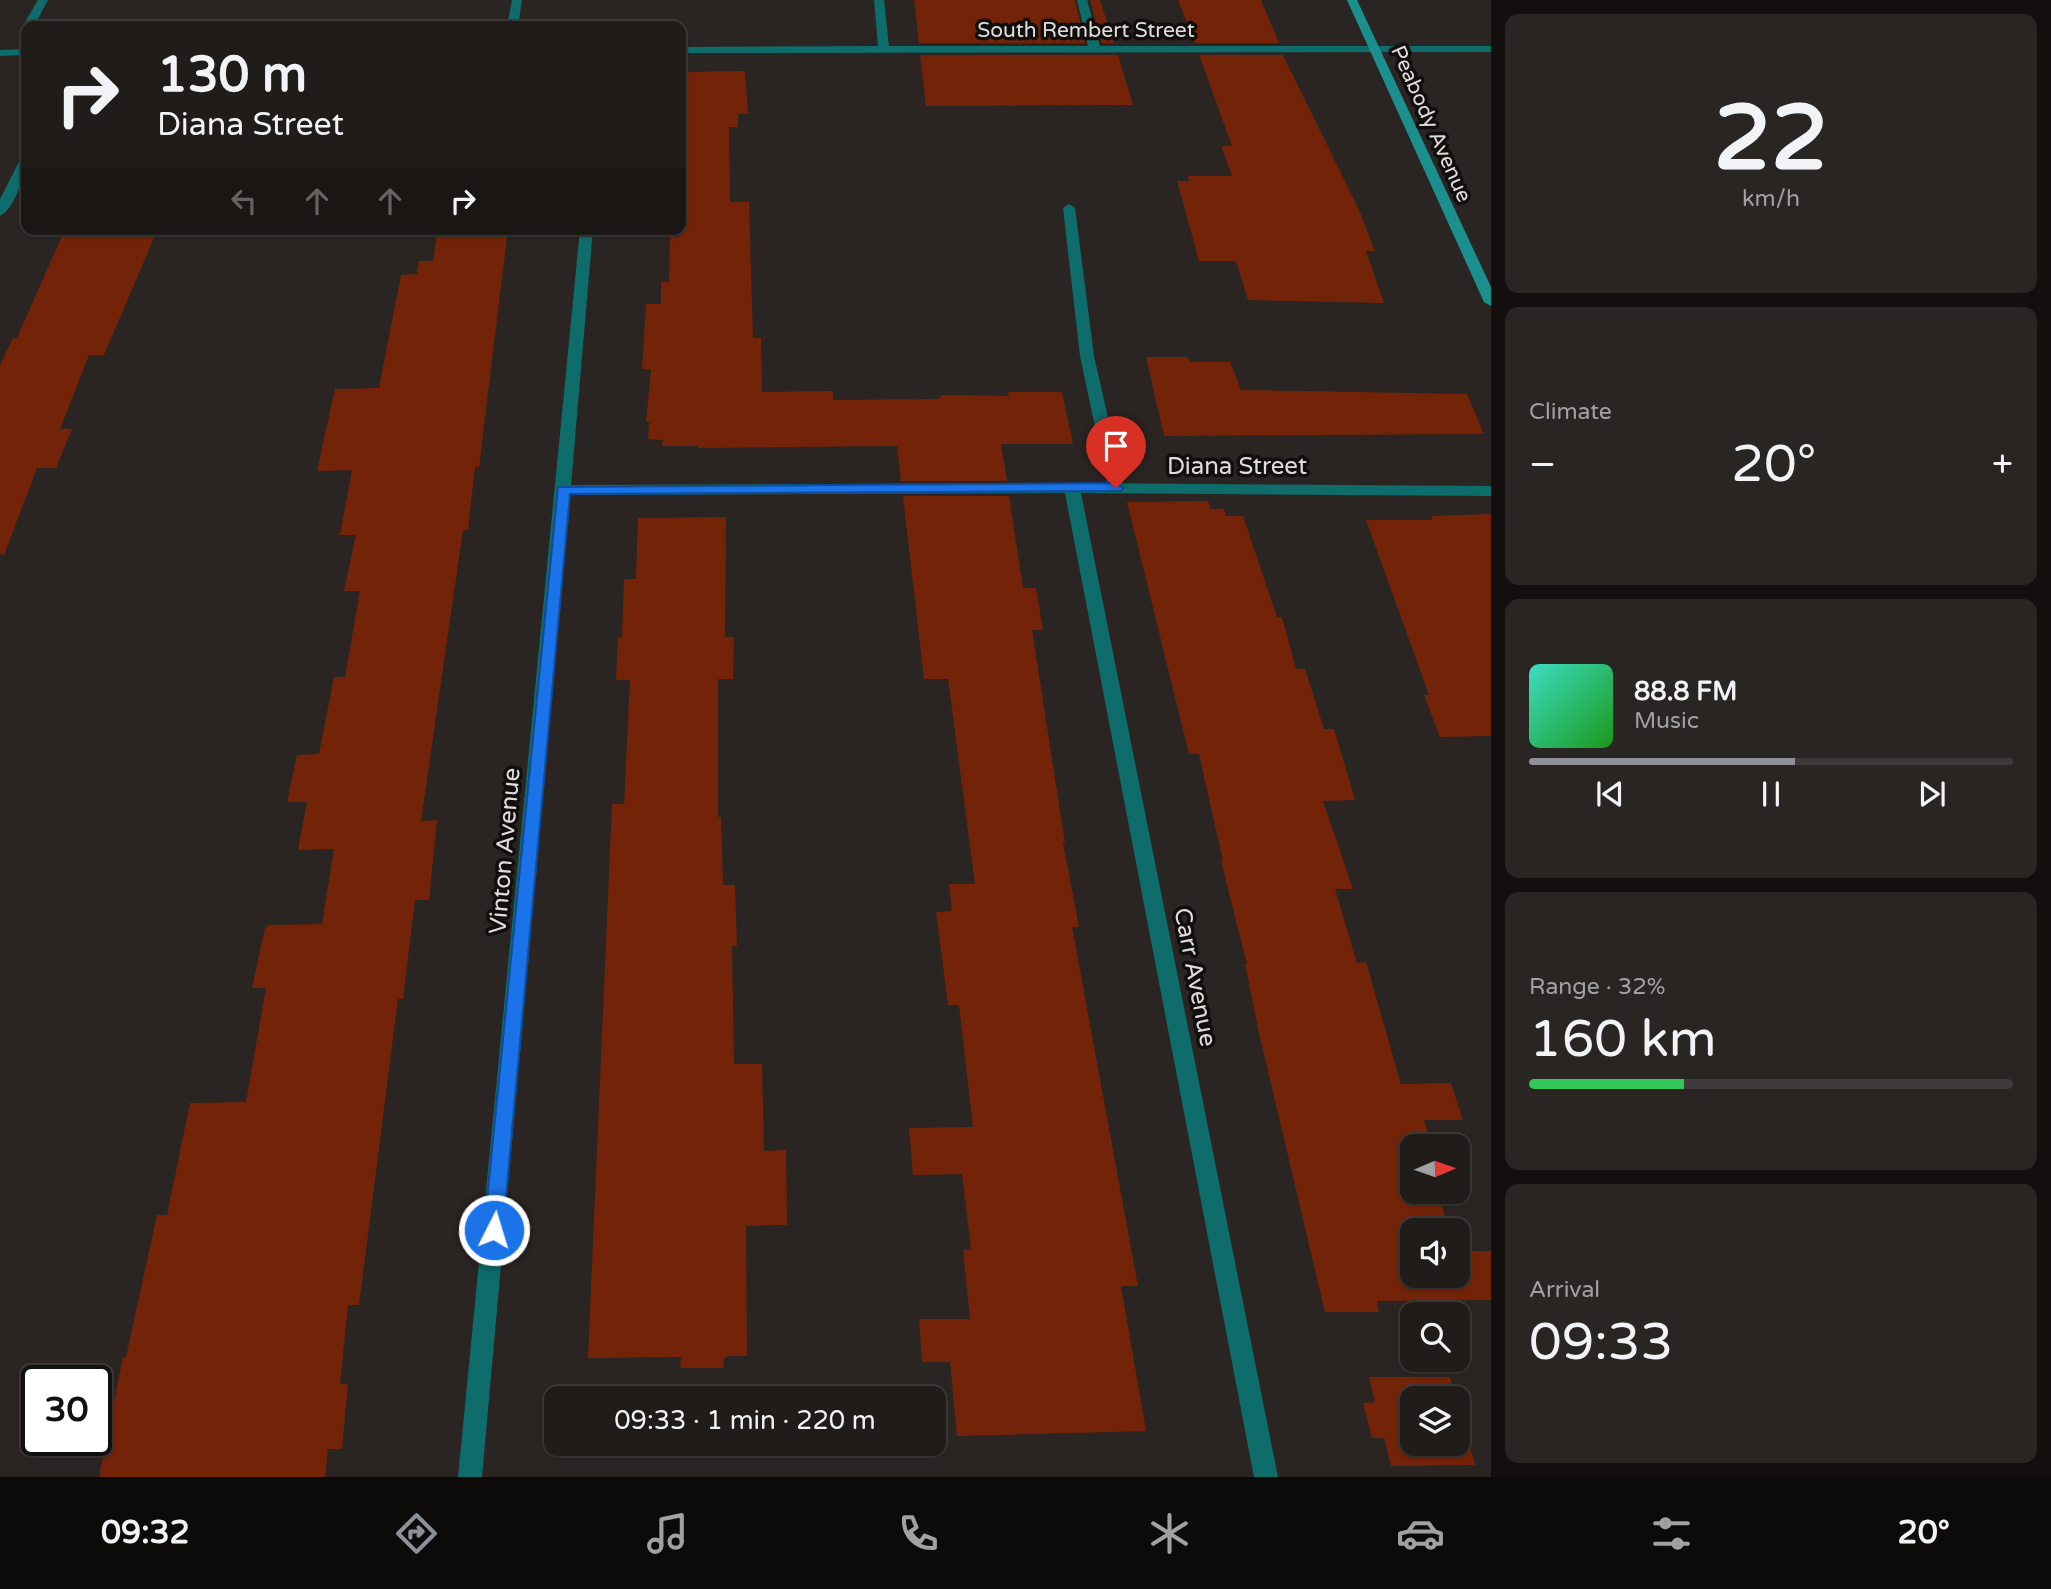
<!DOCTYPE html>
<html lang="en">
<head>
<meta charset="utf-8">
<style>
	:root { --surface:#201c1a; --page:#282523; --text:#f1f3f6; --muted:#a2a1a2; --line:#3d3a39; --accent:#8c9099 }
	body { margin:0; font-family:"Varela Round",sans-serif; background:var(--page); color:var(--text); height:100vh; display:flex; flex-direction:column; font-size:26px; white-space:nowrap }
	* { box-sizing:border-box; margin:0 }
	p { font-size:23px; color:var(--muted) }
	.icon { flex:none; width:38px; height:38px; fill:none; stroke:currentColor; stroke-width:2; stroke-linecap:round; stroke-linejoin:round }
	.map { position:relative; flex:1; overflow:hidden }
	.details { display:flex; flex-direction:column; gap:14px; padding:14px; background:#120f0e; width:560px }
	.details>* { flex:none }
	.banner { position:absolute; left:21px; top:21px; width:665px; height:214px; border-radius:14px; box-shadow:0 2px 5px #0004,0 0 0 2px var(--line); background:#201c1a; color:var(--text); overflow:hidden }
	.needle { width:46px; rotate:88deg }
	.buttons { position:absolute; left:1400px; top:1134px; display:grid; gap:14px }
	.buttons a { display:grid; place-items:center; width:70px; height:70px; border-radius:14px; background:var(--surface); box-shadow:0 2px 5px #0004,0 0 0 2px var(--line); font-size:35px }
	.speed { position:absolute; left:21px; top:1365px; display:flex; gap:14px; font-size:35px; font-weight:700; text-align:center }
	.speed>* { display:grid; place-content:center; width:91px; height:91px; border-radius:50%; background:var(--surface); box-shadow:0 2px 5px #0004,0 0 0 2px var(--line); line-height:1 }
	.speed .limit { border:4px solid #111; border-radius:10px; background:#fff; color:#111 }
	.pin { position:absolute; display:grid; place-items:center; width:60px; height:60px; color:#fff; margin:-72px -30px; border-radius:50% 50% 50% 0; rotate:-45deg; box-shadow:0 0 7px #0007 }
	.pin .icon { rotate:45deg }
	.me { position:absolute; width:77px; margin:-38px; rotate:5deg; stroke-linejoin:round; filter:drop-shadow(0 0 5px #0008) }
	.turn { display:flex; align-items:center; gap:24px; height:147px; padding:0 21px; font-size:32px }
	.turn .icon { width:91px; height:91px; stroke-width:2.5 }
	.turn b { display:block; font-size:49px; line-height:60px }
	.lanes { display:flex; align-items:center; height:66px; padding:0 21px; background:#0003; justify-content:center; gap:35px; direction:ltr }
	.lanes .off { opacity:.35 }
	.big { font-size:52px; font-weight:600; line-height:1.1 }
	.details .tile { flex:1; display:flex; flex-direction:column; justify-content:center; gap:10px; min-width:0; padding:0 24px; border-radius:14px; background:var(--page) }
	.details .dial { align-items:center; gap:0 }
	.dial b { font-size:91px; line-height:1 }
	.song { display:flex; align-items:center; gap:21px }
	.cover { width:84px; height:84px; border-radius:10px; background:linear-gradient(135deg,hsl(170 70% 55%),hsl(120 70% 35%)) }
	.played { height:7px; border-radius:4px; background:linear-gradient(90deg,var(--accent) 55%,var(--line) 55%) }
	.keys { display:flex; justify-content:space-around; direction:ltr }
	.heat { display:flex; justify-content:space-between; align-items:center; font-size:38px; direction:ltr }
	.charge { height:10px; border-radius:5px; background:linear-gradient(90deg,#34c759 32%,var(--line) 0) }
	.trip { position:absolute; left:544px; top:1386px; width:402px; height:70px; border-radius:14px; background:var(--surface); box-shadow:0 2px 5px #0004,0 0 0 2px var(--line); font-weight:600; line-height:70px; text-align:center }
	.menu { display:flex; height:112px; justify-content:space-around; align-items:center; background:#0d0b0a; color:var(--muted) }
	.menu .icon { width:49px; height:49px }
	.menu .selected { color:var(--accent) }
	.menu b { font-size:32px; color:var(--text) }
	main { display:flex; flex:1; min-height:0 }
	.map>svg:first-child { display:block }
</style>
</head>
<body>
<main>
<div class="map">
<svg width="1491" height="1477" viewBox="0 0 1491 1477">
	<rect width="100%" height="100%" fill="#2a2523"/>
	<g fill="#732408">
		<polygon points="914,0 1075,0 1085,43 919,43"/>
		<polygon points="1090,0 1100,0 1114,43 1102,43"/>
		<polygon points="1178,0 1261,0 1279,43 1195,43"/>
		<polygon points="920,55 1118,55 1133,105 926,106"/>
		<polygon points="1199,55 1283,55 1359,210 1375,251 1366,251 1384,303 1248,300 1236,261 1199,261 1177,181 1189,181 1188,176 1232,176 1221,146 1232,146"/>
		<polygon points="745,71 748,114 738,114 738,127 729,127 730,202 749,202 753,338 761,338 762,392 833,391 833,400 938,399 942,395 1009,396 1008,392 1062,392 1073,444 1001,444 1007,481 901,481 897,446 698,448 698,446 662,446 663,440 648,439 649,422 646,422 651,369 642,369 646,304 661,304 661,282 669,282 670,237 678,237 681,229 681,72"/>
		<polygon points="438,229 508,229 479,467 475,467 468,530 463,530 421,821 437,820 429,900 415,900 403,999 398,999 359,1305 348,1305 340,1384 348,1384 342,1449 328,1449 325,1477 99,1477 123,1357 126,1357 157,1215 167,1215 190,1103 246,1102 266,988 252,988 265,928 269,925 322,924 334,849 298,850 307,802 287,802 297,755 319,754 334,677 345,677 360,591 344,591 356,535 340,535 352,470 317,471 335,389 379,388 401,275 417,274 419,261 433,261"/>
		<polygon points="72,233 156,233 104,355 89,355 60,429 72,429 56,468 37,468 4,555 0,554 0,365 13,338 17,338 62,236 71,235"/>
		<polygon points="1146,357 1188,357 1190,362 1230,362 1241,390 1467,394 1484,434 1164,436"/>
		<polygon points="903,496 1009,496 1023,588 1036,588 1043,630 1032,630 1065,843 1063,843 1079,927 1072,927 1138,1286 1121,1286 1146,1431 957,1436 950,1362 922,1362 919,1319 970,1319 963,1250 971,1249 962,1174 913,1175 909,1128 973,1127 959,1005 948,1005 936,912 952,911 949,884 975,884 948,679 924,679"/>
		<polygon points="1208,501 1211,509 1224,509 1226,516 1243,516 1277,617 1282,617 1296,669 1305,669 1324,729 1334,729 1355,800 1323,801 1353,889 1335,889 1357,963 1366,962 1401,1084 1451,1083 1463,1120 1424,1120 1432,1146 1412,1146 1412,1192 1438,1192 1449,1230 1412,1230 1412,1276 1458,1276 1458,1251 1491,1251 1491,1300 1377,1301 1379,1312 1325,1312 1259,1033 1245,964 1247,964 1221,861 1223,861 1199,754 1189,754 1127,502"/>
		<polygon points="1491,514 1491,736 1440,737 1424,695 1429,695 1366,520 1433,520 1431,516"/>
		<polygon points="726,517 725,637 734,637 733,679 718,679 718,817 721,817 723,885 735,885 737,946 732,946 734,1064 762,1064 764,1151 786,1150 787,1225 746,1226 747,1356 728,1356 724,1359 723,1368 680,1368 681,1357 588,1358 612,804 624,804 630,680 616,680 618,637 622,637 624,579 636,579 638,518"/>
		<polygon points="1369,1377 1450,1377 1456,1398 1412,1398 1412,1444 1458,1444 1458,1405 1475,1465 1391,1466 1384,1438 1372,1438 1363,1403 1375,1402"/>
	</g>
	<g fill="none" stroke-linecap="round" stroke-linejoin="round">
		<g fill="#0e6c6b" fill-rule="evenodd">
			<polygon points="1077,0 1087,0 1101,50 1099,52 1089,50"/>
			<polygon points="1069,204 1075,208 1094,356 1124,488 1116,493 1108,488 1080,356 1063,208"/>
		</g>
		<g fill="#0e6c6b" fill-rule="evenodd">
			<polygon points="38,0 48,0 34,26 25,28 23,26"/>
			<polygon points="512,0 522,0 518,26 507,26"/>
			<polygon points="874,0 884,0 889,46 1491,46 1491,52 681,53 681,47 878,46"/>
			<polygon points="26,49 26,55 0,56 0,50"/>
			<path d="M 26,156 C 27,171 14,210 0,216 L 0,199 L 20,160 Z"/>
			<polygon points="580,229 593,229 571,485 1072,483 1491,486 1491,496 1081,493 1278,1477 1254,1477 1065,493 570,495 482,1477 458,1477"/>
		</g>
		<polygon fill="#1a8f8d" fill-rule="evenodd" points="1347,0 1357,0 1491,287 1491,306 1484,302"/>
	</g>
	<polygon fill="#1a73e8" stroke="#114b97" stroke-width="2" points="1116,483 1123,488 1121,491 570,494 503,1230 501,1237 494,1239 486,1237 484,1230 558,487"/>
	<g text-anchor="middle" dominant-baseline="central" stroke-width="7" stroke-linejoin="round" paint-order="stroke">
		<g font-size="21" fill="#e0dcdb" stroke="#110f0e">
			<text x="1086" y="30">South Rembert Street</text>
			<text transform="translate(1431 124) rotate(66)">Peabody Avenue</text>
		</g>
		<g font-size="24" fill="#e0dcdb" stroke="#110f0e">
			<text x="1237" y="466">Diana Street</text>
			<text transform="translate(505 851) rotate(-85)">Vinton Avenue</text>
			<text transform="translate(1195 977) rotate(79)">Carr Avenue</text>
		</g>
	</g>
</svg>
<div class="buttons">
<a><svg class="needle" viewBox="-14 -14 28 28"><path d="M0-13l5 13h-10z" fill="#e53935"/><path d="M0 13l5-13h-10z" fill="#a2a1a2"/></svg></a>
<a><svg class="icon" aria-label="sound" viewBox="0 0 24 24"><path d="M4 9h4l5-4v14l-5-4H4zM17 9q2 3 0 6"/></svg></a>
<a><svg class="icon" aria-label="search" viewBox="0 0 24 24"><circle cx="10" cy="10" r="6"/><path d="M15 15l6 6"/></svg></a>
<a><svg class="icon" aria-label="layers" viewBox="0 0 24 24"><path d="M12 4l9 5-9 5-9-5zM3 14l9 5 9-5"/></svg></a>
</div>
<div class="speed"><div class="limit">30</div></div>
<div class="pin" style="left:1116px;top:488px;background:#d93025"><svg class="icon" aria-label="arrive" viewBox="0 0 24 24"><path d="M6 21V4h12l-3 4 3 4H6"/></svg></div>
<svg class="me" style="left:494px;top:1230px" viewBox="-20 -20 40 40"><circle r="17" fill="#1a73e8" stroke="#fff" stroke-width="3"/><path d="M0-11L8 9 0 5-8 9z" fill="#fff"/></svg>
<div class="trip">09:33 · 1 min · 220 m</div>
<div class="banner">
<div class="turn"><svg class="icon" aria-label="right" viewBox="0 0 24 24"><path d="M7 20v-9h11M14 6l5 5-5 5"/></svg><div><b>130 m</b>Diana Street</div></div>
<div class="lanes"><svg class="icon off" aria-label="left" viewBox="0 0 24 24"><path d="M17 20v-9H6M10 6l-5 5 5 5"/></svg><svg class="icon off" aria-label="ahead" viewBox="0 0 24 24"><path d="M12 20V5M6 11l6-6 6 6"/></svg><svg class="icon off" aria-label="ahead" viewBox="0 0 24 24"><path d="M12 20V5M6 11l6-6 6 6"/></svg><svg class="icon" aria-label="right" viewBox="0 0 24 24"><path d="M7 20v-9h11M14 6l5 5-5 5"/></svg></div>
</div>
</div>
<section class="details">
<div class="tile dial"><b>22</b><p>km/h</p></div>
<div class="tile"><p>Climate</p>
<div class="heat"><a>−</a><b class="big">20°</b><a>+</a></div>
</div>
<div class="tile">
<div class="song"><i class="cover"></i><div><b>88.8 FM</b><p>Music</p></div></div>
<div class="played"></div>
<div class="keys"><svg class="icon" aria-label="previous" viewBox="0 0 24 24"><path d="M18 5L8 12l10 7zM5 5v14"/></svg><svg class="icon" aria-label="pause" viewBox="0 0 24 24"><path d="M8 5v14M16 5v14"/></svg><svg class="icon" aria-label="next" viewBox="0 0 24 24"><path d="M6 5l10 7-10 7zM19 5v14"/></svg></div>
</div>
<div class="tile"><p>Range · 32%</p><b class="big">160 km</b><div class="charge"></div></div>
<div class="tile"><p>Arrival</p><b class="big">09:33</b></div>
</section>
</main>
<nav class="menu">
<b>09:32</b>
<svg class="icon selected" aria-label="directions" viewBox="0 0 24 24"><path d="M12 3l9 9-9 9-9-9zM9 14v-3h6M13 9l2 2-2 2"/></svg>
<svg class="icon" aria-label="music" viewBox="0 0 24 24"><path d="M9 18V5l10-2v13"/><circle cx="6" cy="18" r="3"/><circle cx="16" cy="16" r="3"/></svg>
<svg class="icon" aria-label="phone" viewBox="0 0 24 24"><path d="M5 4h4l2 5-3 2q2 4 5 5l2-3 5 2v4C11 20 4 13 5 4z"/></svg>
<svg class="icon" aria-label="climate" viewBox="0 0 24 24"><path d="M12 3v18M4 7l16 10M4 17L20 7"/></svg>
<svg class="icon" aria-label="car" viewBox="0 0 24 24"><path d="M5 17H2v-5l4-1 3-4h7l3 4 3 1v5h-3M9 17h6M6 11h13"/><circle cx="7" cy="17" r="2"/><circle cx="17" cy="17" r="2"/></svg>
<svg class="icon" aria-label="filters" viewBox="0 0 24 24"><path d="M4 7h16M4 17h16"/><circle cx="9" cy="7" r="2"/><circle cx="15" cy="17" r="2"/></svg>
<b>20°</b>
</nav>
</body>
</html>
